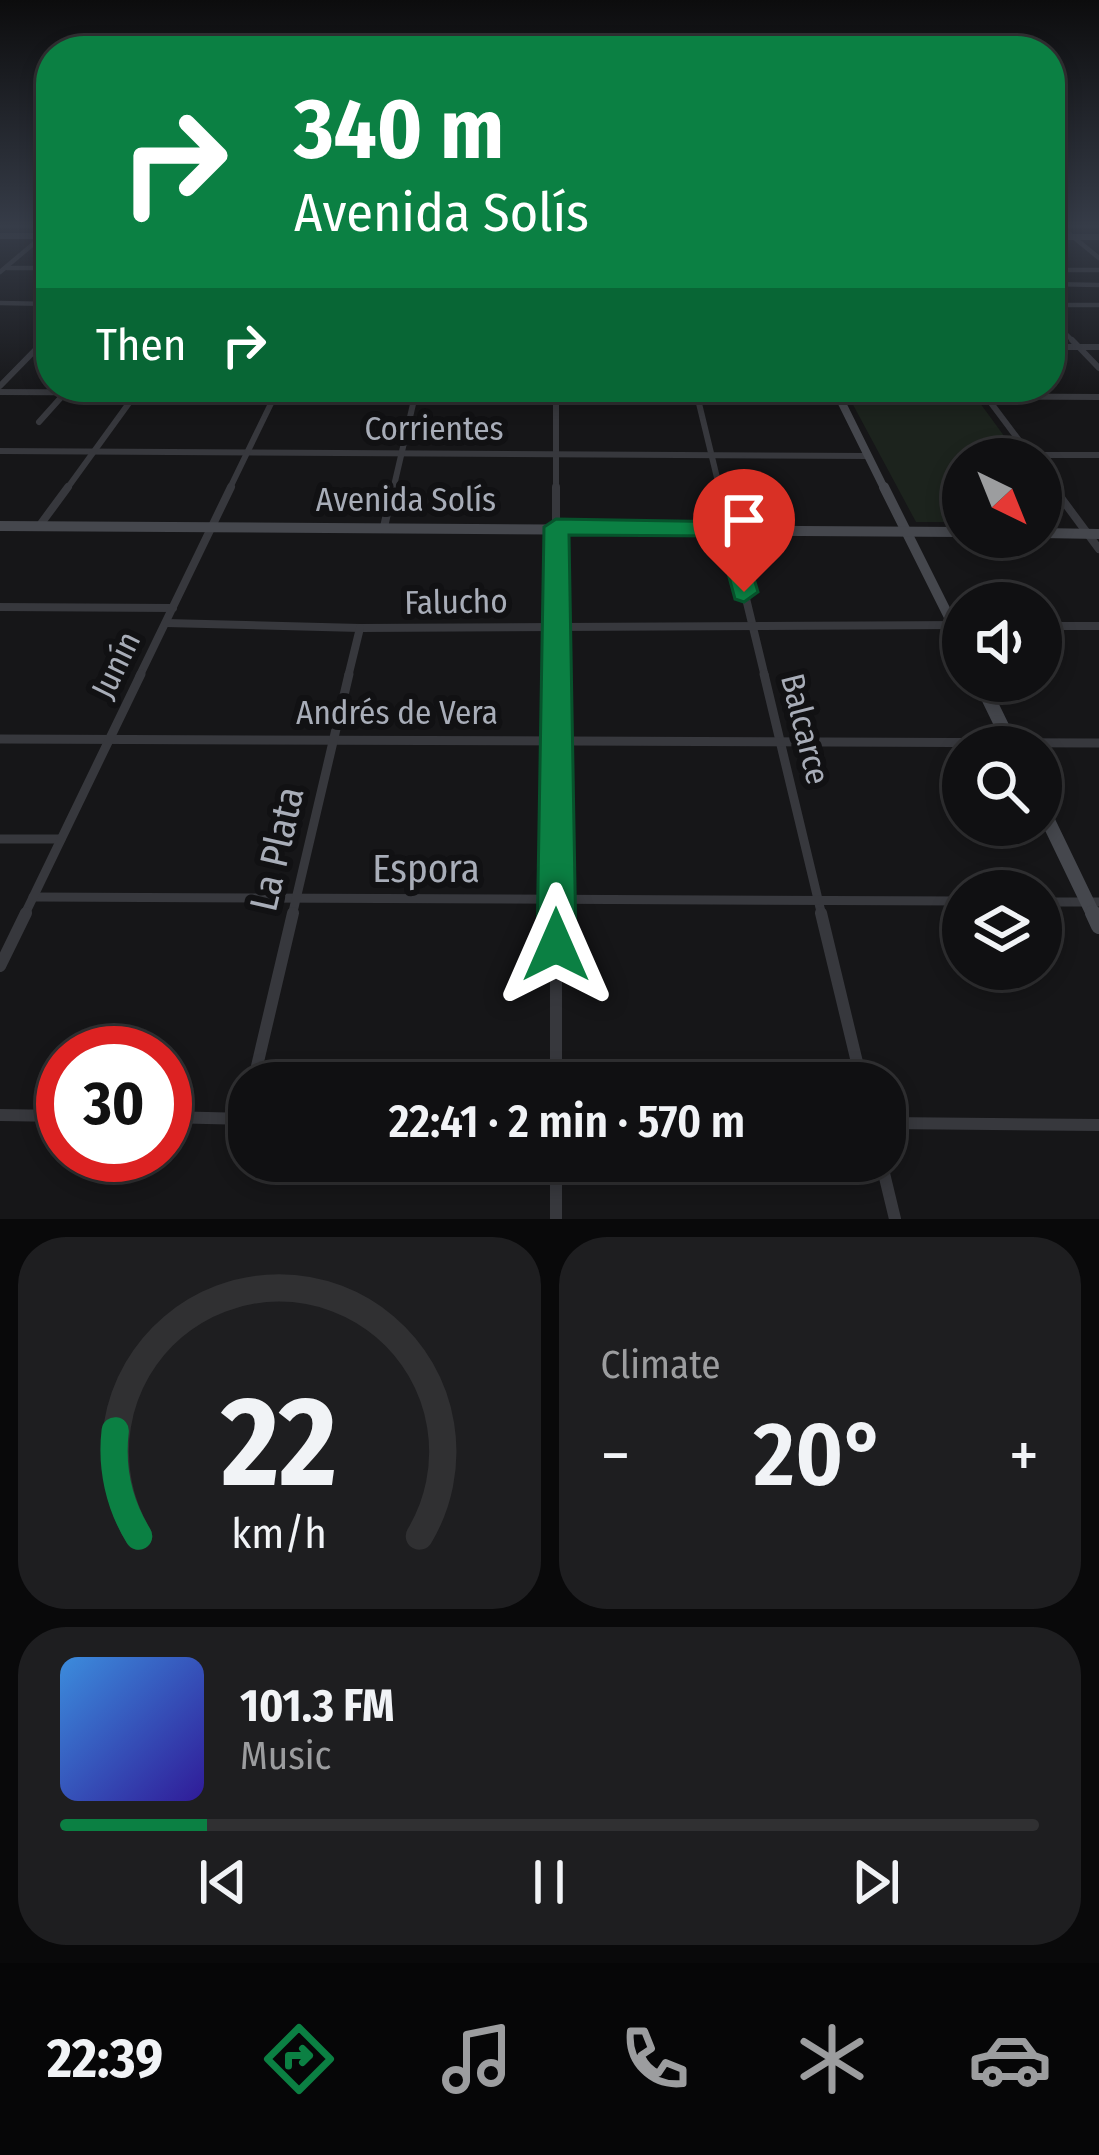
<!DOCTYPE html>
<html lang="en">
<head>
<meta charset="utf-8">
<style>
	:root { --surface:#101012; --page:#1e1e20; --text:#f1f3f6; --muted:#9c9d9f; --line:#303032; --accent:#0b8043 }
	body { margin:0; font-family:"Fira Sans Condensed",sans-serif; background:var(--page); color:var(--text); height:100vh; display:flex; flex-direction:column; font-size:45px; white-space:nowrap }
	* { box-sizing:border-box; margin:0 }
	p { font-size:39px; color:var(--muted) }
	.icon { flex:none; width:66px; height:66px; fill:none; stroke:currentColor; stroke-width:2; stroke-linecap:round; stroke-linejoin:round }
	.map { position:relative; height:1219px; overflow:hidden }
	.panel { display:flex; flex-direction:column; gap:18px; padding:18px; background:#09090a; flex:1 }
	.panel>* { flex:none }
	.guide { position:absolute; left:36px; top:36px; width:1029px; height:366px; border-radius:48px; box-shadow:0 6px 18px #0003,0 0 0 3px var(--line); background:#0b8043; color:#fff; overflow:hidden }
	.needle { width:78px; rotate:137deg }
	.buttons { position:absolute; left:942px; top:438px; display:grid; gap:24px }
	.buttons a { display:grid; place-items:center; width:120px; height:120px; border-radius:50%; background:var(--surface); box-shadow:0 6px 18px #0003,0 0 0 3px var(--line); font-size:60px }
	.speed { position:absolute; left:36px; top:1026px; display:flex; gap:24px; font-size:60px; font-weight:700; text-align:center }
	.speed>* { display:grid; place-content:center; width:156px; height:156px; border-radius:50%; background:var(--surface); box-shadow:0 6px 18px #0003,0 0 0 3px var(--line); line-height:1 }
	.speed .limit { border:18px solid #d22; background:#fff; color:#111 }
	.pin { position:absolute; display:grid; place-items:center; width:102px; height:102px; color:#fff; margin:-123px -51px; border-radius:50% 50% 50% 0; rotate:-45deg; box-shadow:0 0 12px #0007 }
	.pin .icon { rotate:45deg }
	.me { position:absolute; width:132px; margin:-66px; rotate:0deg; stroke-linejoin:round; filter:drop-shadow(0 0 9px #0008) }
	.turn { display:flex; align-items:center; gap:42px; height:252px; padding:0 60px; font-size:54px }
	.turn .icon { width:156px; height:156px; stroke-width:2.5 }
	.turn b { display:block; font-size:84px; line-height:102px }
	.then { display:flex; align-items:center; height:114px; padding:0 60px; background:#0003; gap:24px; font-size:45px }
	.big { font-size:90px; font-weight:600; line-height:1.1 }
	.panel .card { flex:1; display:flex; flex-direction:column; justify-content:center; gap:18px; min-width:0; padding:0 42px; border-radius:48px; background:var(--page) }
	.panel .dial { align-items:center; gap:0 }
	.dial svg { height:312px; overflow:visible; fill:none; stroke:var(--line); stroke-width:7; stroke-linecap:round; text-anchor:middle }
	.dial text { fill:var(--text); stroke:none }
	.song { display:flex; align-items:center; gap:36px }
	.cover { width:144px; height:144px; border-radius:18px; background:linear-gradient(135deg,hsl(210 70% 55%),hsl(250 70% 35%)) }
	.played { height:12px; border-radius:6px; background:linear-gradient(90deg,var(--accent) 15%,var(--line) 15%) }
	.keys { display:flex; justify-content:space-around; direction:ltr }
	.heat { display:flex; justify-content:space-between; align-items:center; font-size:66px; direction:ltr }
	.panel .tiles { flex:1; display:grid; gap:18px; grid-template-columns:1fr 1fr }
	.card:last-child { grid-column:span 2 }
	.trip { position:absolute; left:228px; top:1062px; width:678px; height:120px; border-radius:48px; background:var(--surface); box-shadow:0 6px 18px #0003,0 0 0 3px var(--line); font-weight:600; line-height:120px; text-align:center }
	.dock { display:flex; height:192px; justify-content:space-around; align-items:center; background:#060607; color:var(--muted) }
	.dock .icon { width:84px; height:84px }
	.dock .on { color:var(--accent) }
	.dock b { font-size:54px; color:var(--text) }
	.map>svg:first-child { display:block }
</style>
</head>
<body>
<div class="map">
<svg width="1099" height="1219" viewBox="0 0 1099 1219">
	<rect width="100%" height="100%" fill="#161618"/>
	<polygon fill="#1c231d" points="851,401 980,403 1021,459 963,459 963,522 916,522"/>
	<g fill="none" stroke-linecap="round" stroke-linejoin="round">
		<g stroke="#37383d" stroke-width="4.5">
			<polyline points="1061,227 1099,258"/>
			<polyline points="7,268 51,268"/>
			<polyline points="1050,270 1099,270"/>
			<polyline points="0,272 51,229"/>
			<polyline points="1050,284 1099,285"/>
			<polyline points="0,303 51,304"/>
			<polyline points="1050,305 1099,305"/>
			<polyline points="1050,318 1075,343"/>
			<polyline points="42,343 51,334"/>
		</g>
		<g stroke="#37383d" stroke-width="6">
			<polyline points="1072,340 1099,368"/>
			<polyline points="1050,347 1099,347"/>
			<polyline points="0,386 45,340"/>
			<polyline points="556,387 556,490"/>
			<polyline points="695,387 720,490"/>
			<polyline points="979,387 1033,459"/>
			<polyline points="0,392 1099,397"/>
			<polyline points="39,422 65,393"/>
			<polyline points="0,451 868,456"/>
			<polyline points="1030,455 1099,455"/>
			<polyline points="1041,470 1056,490"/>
			<polyline points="66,490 137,392"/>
			<polyline points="229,490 279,387"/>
			<polyline points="393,490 417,387"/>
		</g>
		<g stroke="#37383d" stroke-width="8">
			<polyline points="556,487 556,677"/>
			<polyline points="719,487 765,677"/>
			<polyline points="1053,487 1099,549"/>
			<polyline points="40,525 68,487"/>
			<polyline points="384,527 393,487"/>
			<polyline points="0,607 173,608"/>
			<polyline points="166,623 360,628 963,625"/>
			<polyline points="1041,626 1099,626"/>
			<polyline points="139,677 231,487"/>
			<polyline points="348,677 360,628"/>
		</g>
		<g stroke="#37383d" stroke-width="9">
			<polyline points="556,674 556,916"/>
			<polyline points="764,674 822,916"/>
			<polyline points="0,739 1099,743"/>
			<polyline points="0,839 61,839"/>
			<polyline points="33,897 963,901"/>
			<polyline points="1041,902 1099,902"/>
			<polyline points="24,916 141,674"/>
			<polyline points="292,916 349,674"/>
		</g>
		<g stroke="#37383d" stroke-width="12">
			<polyline points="556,913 556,1083"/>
			<polyline points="821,913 862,1083"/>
			<polyline points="0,966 26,913"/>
			<polyline points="253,1083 293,913"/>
			<polyline points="0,1115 63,1116"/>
			<polyline points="165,1117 249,1119"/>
			<polyline points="244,1119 249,1098"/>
			<polyline points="885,1123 1099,1125"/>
			<polyline points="556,1161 556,1219"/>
			<polyline points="881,1161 895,1219"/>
		</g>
		<g stroke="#45474d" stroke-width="6">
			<polyline points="0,236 51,236"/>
			<polyline points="1050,237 1099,237"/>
		</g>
		<polyline stroke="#45474d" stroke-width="8" points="834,387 885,490"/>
		<g stroke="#45474d" stroke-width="10">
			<polyline points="884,487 963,645"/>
			<polyline points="0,526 963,532"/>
			<polyline points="1041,533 1099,534"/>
		</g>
		<g stroke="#45474d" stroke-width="14">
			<polyline points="980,681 1012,747"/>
			<polyline points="1041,806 1094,916"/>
		</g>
		<polyline stroke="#45474d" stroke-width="16" points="1093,913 1099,926"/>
	</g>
	<linearGradient id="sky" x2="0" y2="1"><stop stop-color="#0c0c0d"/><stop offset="0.57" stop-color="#363c48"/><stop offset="1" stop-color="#363c48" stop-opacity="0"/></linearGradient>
	<rect width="1099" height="397" fill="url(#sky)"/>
	<polygon fill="#0b8043" stroke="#07532c" stroke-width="3" points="556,519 737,522 758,592 744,602 735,599 718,536 569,535 576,945 570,959 556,965 542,959 537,945 544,527"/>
	<g text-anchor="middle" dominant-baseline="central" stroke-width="12" stroke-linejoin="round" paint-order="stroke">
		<g font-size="33" fill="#a8adb8" stroke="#111113">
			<text x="434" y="429">Corrientes</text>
			<text x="406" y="500">Avenida Solís</text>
			<text transform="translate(456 602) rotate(-1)">Falucho</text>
			<text transform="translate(116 665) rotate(-64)">Junín</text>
			<text x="397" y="713">Andrés de Vera</text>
			<text transform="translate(805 729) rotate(76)">Balcarce</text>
		</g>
		<g font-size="39" fill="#a8adb8" stroke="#111113">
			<text transform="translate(277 849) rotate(-77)">La Plata</text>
			<text x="426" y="869">Espora</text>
		</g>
	</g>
</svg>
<div class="buttons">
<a><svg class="needle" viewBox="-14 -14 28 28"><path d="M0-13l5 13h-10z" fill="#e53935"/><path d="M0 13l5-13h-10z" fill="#9c9d9f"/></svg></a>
<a><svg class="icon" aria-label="sound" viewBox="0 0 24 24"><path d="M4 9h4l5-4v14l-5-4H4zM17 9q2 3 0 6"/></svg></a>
<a><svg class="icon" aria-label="search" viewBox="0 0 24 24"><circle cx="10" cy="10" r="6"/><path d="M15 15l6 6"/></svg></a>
<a><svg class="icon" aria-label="layers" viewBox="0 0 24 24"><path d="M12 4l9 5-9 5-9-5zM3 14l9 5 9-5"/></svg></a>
</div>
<div class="speed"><div class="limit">30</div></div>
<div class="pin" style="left:744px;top:592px;background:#d93025"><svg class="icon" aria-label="arrive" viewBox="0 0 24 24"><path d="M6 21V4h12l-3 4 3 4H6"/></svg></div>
<svg class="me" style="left:556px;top:945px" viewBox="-20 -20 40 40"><path d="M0-17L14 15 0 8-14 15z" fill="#0b8043" stroke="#fff" stroke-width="4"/></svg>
<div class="trip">22:41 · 2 min · 570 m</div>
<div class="guide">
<div class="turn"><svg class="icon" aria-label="right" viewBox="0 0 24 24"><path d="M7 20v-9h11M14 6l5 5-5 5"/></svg><div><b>340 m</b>Avenida Solís</div></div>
<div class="then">Then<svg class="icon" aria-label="right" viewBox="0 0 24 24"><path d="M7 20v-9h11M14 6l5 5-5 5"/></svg></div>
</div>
</div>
<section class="panel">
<div class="tiles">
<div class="card dial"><svg viewBox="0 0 100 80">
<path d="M14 69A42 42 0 1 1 86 69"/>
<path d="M14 69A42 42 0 0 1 8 42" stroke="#0b8043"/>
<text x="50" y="56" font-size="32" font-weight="700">22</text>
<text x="50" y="72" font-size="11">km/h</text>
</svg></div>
<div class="card"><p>Climate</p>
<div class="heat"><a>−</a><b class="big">20°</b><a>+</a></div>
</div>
<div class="card">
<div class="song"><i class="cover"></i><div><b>101.3 FM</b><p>Music</p></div></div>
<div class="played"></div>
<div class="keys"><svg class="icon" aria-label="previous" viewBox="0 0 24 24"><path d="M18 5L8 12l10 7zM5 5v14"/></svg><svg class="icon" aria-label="pause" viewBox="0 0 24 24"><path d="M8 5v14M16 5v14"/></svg><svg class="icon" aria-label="next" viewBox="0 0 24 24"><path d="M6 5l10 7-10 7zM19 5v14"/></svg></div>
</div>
</div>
</section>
<nav class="dock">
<b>22:39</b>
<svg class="icon on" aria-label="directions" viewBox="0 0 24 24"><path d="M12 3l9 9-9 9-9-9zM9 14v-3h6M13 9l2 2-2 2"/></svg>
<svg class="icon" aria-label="music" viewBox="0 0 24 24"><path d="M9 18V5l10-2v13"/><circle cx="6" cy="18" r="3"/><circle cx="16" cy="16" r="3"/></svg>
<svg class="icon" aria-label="phone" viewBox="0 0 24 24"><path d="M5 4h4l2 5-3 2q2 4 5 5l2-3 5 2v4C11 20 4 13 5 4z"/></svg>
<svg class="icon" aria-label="climate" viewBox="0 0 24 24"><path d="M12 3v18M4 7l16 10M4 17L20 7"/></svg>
<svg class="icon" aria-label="car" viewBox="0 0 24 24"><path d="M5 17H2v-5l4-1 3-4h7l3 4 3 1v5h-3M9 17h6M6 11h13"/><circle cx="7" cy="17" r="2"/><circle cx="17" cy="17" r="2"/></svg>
</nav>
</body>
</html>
